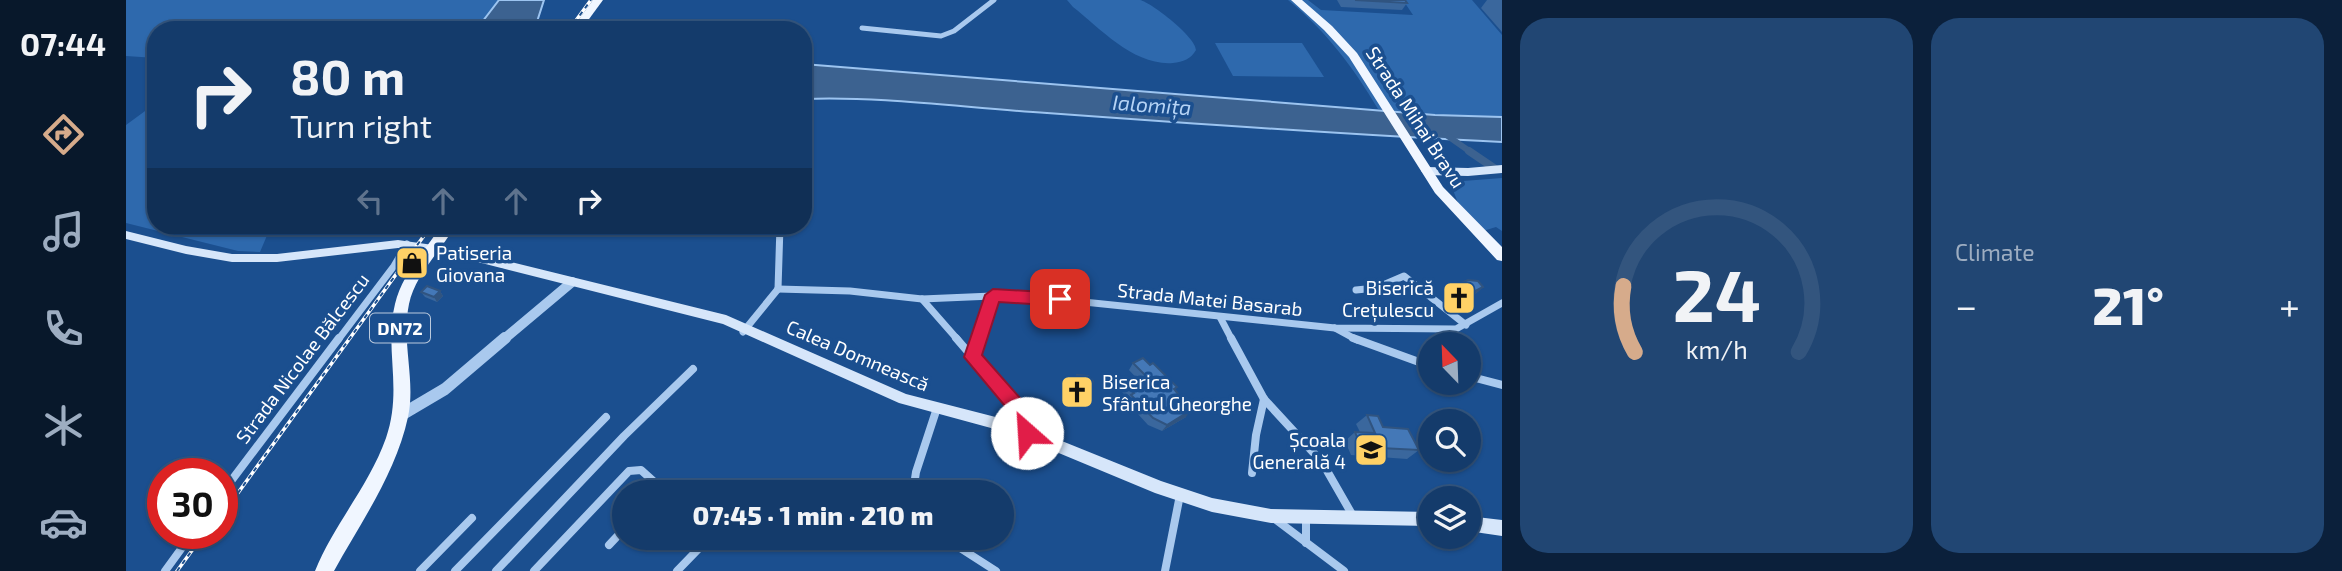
<!DOCTYPE html>
<html lang="en">
<head>
<meta charset="utf-8">
<style>
	:root { --surface:#143b6b; --page:#214673; --text:#f1f3f6; --muted:#9dadc1; --line:#33557e; --accent:#d6ab8b }
	body { margin:0; font-family:"Exo 2",sans-serif; background:var(--page); color:var(--text); height:100vh; display:flex; flex-direction:column; font-size:26px; white-space:nowrap }
	* { box-sizing:border-box; margin:0 }
	p { font-size:23px; color:var(--muted) }
	.icon { flex:none; width:38px; height:38px; fill:none; stroke:currentColor; stroke-width:2; stroke-linecap:round; stroke-linejoin:round }
	.map { position:relative; flex:1; overflow:hidden }
	.sheet { display:flex; flex-direction:column; gap:18px; padding:18px; background:#0b203b; width:840px }
	.sheet>* { flex:none }
	.top-card { position:absolute; left:21px; top:21px; width:665px; height:214px; border-radius:28px; box-shadow:0 2px 5px #0004,0 0 0 2px var(--line); background:#143b6b; color:var(--text); overflow:hidden }
	.needle { width:46px; rotate:337deg }
	.controls { position:absolute; left:1292px; top:332px; display:grid; gap:14px }
	.controls a { display:grid; place-items:center; width:63px; height:63px; border-radius:50%; background:var(--surface); box-shadow:0 2px 5px #0004,0 0 0 2px var(--line); font-size:35px }
	.speed { position:absolute; left:21px; top:458px; display:flex; gap:14px; font-size:35px; font-weight:700; text-align:center }
	.speed>* { display:grid; place-content:center; width:91px; height:91px; border-radius:50%; background:var(--surface); box-shadow:0 2px 5px #0004,0 0 0 2px var(--line); line-height:1 }
	.speed .limit { border:10px solid #d22; background:#fff; color:#111 }
	.pin { position:absolute; display:grid; place-items:center; width:60px; height:60px; color:#fff; margin:-30px; border-radius:14px; box-shadow:0 4px 10px #0006 }
	.me { position:absolute; width:77px; margin:-38px; rotate:334deg; stroke-linejoin:round; filter:drop-shadow(0 0 5px #0008) }
	.turn { display:flex; align-items:center; gap:24px; height:147px; padding:0 28px; font-size:32px }
	.turn .icon { width:91px; height:91px; stroke-width:2.5 }
	.turn b { display:block; font-size:49px; line-height:60px }
	.lanes { display:flex; align-items:center; height:66px; padding:0 28px; background:#0003; justify-content:center; gap:35px; direction:ltr }
	.lanes .off { opacity:.35 }
	.big { font-size:52px; font-weight:800; line-height:1.1 }
	.sheet .card { flex:1; display:flex; flex-direction:column; justify-content:center; gap:10px; min-width:0; padding:0 24px; border-radius:28px; background:var(--page) }
	.sheet .dial { align-items:center; gap:0 }
	.dial svg { height:182px; overflow:visible; fill:none; stroke:var(--line); stroke-width:7; stroke-linecap:round; text-anchor:middle }
	.dial text { fill:var(--text); stroke:none }
	.heat { display:flex; justify-content:space-between; align-items:center; font-size:38px; direction:ltr }
	.sheet .tiles { flex:1; display:grid; gap:18px; grid-template-columns:repeat(2,1fr) }
	.trip { position:absolute; left:486px; top:480px; width:402px; height:70px; border-radius:35px; background:var(--surface); box-shadow:0 2px 5px #0004,0 0 0 2px var(--line); font-weight:800; line-height:70px; text-align:center }
	main { display:flex; flex:1; min-height:0 }
	.menu { display:flex; flex-direction:column; width:126px; justify-content:space-around; align-items:center; background:#08182b; color:var(--muted) }
	.menu .icon { width:49px; height:49px }
	.menu .active { color:var(--accent) }
	.menu b { font-size:32px; color:var(--text) }
	.map>svg:first-child { display:block }
</style>
</head>
<body>
<main>
<nav class="menu">
<b>07:44</b>
<svg class="icon active" aria-label="directions" viewBox="0 0 24 24"><path d="M12 3l9 9-9 9-9-9zM9 14v-3h6M13 9l2 2-2 2"/></svg>
<svg class="icon" aria-label="music" viewBox="0 0 24 24"><path d="M9 18V5l10-2v13"/><circle cx="6" cy="18" r="3"/><circle cx="16" cy="16" r="3"/></svg>
<svg class="icon" aria-label="phone" viewBox="0 0 24 24"><path d="M5 4h4l2 5-3 2q2 4 5 5l2-3 5 2v4C11 20 4 13 5 4z"/></svg>
<svg class="icon" aria-label="climate" viewBox="0 0 24 24"><path d="M12 3v18M4 7l16 10M4 17L20 7"/></svg>
<svg class="icon" aria-label="car" viewBox="0 0 24 24"><path d="M5 17H2v-5l4-1 3-4h7l3 4 3 1v5h-3M9 17h6M6 11h13"/><circle cx="7" cy="17" r="2"/><circle cx="17" cy="17" r="2"/></svg>
</nav>
<div class="map">
<svg width="1376" height="571" viewBox="0 0 1376 571">
	<rect width="100%" height="100%" fill="#1b4f8f"/>
	<g fill="#2e69ad">
		<polygon points="0,0 373,0 350,30 30,30 30,58 0,56"/>
		<path d="M 941,0 C 963,0 994,0 1014,0 C 1026,3 1070,37 1070,50 C 1065,59 1057,62 1047,63 C 1008,66 975,29 947,7 Z"/>
		<path d="M 1162,0 L 1182,0 L 1195,10 L 1287,15 L 1277,0 L 1346,0 L 1376,35 L 1376,117 L 1309,115 L 1252,109 C 1227,67 1200,31 1162,0 Z"/>
		<polygon points="1089,43 1176,43 1198,77 1107,76"/>
		<polygon points="30,103 30,226 145,226 134,252 112,251 0,223 0,125"/>
		<polygon points="1376,178 1376,231 1370,227 1357,231 1332,203 1324,182"/>
	</g>
	<g fill="#3c6290" stroke="#9cc4f0" stroke-width="2">
		<polygon points="373,0 418,0 409,28 413,30 350,30"/>
		<path d="M 677,64 L 1309,115 L 1376,117 L 1376,142 C 1224,135 1072,124 921,113 C 839,108 759,96 677,99 Z"/>
	</g>
	<g fill="none" stroke-linecap="round" stroke-linejoin="round">
		<polyline stroke="#3c6290" stroke-width="6" points="1319,134 1346,153"/>
		<polyline stroke="#3c6290" stroke-width="8" points="1343,151 1368,168"/>
		<polyline stroke="#a9c9ee" stroke-width="5" points="736,28 815,36 828,31 868,0"/>
		<g stroke="#a9c9ee" stroke-width="7">
			<polyline points="652,289 724,291 796,299 890,295 1209,328 1330,329 1376,303"/>
			<polyline points="652,289 654,226"/>
			<polyline points="1230,290 1250,288 1278,276 1340,325"/>
			<polyline points="796,299 832,340"/>
			<polyline points="1094,317 1106,340"/>
			<polyline points="1209,328 1231,340"/>
			<polyline points="617,332 652,289"/>
			<polyline points="212,340 268,266 281,244"/>
			<polyline points="852,340 867,295"/>
		</g>
		<g stroke="#a9c9ee" stroke-width="8">
			<polyline points="830,338 892,410 921,438"/>
			<polyline points="1105,338 1138,399 1196,462 1227,516"/>
			<polyline points="1227,338 1304,366"/>
			<polyline points="847,357 853,338"/>
			<polyline points="1342,376 1376,385"/>
			<polyline points="1126,473 1130,435 1138,399"/>
			<polyline points="787,492 790,472 811,408"/>
			<polyline points="96,493 213,338"/>
			<polyline points="1149,519 1218,571"/>
			<polyline points="1180,523 1180,543"/>
			<polyline points="817,537 870,571"/>
			<polyline points="483,545 499,528"/>
			<polyline points="39,571 66,534"/>
			<polyline points="294,571 346,518"/>
			<polyline points="329,571 480,417"/>
			<polyline points="370,571 498,436 567,369"/>
			<polyline points="408,571 503,471 515,470 535,488 532,492"/>
			<polyline points="551,571 584,537"/>
			<polyline points="1039,571 1054,495"/>
		</g>
		<polyline stroke="#a9c9ee" stroke-width="10" points="377,340 446,282"/>
		<polyline stroke="#a9c9ee" stroke-width="12" points="275,415 319,389 379,338"/>
		<g fill="#d6e6fa" fill-rule="evenodd">
			<polygon points="1376,165 1376,173 1342,176 1300,175 1295,171 1300,167 1342,168"/>
			<polygon points="0,231 60,246 106,254 151,254 272,240 328,248 600,315 780,394 889,422 1035,481 1086,498 1145,509 1304,512 1304,526 1145,523 1086,512 1029,493 887,434 773,403 597,324 328,256 272,248 151,262 106,262 60,254 0,239"/>
			<polygon points="1342,516 1376,520 1376,536 1342,531"/>
		</g>
		<g fill="#f0f6ff" fill-rule="evenodd">
			<polygon points="467,0 477,0 455,30 445,30"/>
			<polygon points="1165,0 1176,0 1206,26 1231,53 1317,187 1376,247 1376,261 1371,260 1309,193 1223,57 1198,30"/>
			<path d="M 315,226 L 329,226 C 314,252 289,275 283,304 C 275,342 290,380 282,417 C 270,473 235,522 208,571 L 189,571 C 208,524 243,486 260,438 C 277,389 258,349 269,304 C 276,274 299,251 315,226 Z"/>
		</g>
		<defs>
			<g id="rail">
				<polyline points="443,30 465,0"/>
				<polyline points="96,515 305,226"/>
				<polyline points="51,571 78,534"/>
			</g>
		</defs>
		<use href="#rail" stroke="#fff" stroke-width="3.5"/>
		<use href="#rail" stroke="#1b4f8f" stroke-width="2" stroke-dasharray="4.5" stroke-linecap="butt"/>
	</g>
	<g fill="#3a679d">
		<polygon points="1211,0 1279,0 1281,3 1276,10 1215,7"/>
		<polygon points="1361,0 1376,0 1376,32 1355,8"/>
		<polygon points="1328,286 1357,287 1346,297 1330,306 1317,296"/>
		<polygon points="314,291 317,296 311,302 299,297 295,292"/>
		<polygon points="1007,363 1049,390 1060,417 1036,431 1022,425 1001,402 1003,399 994,390 998,383 1014,387 1017,385 1003,370"/>
		<polygon points="951,375 962,376 961,397 956,400 953,398 942,404 935,395 940,386 948,382"/>
		<polygon points="1241,415 1257,427 1293,450 1281,459 1225,455 1219,441 1229,432 1234,432 1230,424"/>
	</g>
	<g fill="#305480">
		<polygon points="1357,287 1346,297 1330,306 1340,296"/>
		<polygon points="314,291 317,296 311,302 308,297"/>
		<polygon points="966,388 961,397 956,400 961,391"/>
		<polygon points="957,389 953,398 942,404 947,395"/>
		<polygon points="1065,410 1060,417 1036,431 1041,425"/>
	</g>
	<g fill="#4478b7" stroke="#305480" stroke-width="2">
		<polygon points="1229,0 1279,0 1281,3"/>
		<polygon points="1342,280 1352,281 1357,287 1340,296 1328,286"/>
		<polygon points="301,286 314,291 308,297 295,292"/>
		<polygon points="1017,358 1024,365 1027,363 1051,387 1048,389 1065,410 1041,425 1027,418 1005,395 1008,393 998,383 1006,378 1014,387 1025,381 1007,363"/>
		<polygon points="951,375 962,376 967,381 966,388 961,391 957,389 947,395 940,386 950,381"/>
		<polygon points="1241,415 1252,416 1257,427 1282,429 1293,450 1235,447 1229,432 1249,433"/>
	</g>
	<path fill="#e11d48" stroke="#92132f" stroke-width="2" d="M 867,289 L 934,293 L 942,299 L 934,306 L 873,302 L 856,355 L 910,416 C 914,424 911,431 908,439 L 901,441 L 895,439 L 892,433 L 894,424 L 838,357 L 859,295 Z"/>
	<defs>
		<symbol id="shop-square" viewBox="-11 -11 22 22"><rect x="-9" y="-9" width="18" height="18" rx="4" fill="#ffd166" stroke="#1b4f8f"/><path d="M-5-2.5h2.3a2.7 3.5 0 0 1 5.4 0H5L5.5 6h-11ZM-1.5-2.5h3a1.5 2.3 0 0 0-3 0Z" fill="#111"/></symbol>
		<symbol id="church-square" viewBox="-11 -11 22 22"><rect x="-9" y="-9" width="18" height="18" rx="4" fill="#ffd166" stroke="#1b4f8f"/><path d="M-1.2-6h2.4v3.5h3.3v2.4h-3.3V6h-2.4V-.1h-3.3v-2.4h3.3Z" fill="#111"/></symbol>
		<symbol id="school-square" viewBox="-11 -11 22 22"><rect x="-9" y="-9" width="18" height="18" rx="4" fill="#ffd166" stroke="#1b4f8f"/><path d="M0-5L7-2L0 1L-7-2ZM-4 1L0 2.5L4 1V4Q0 6-4 4Z" fill="#111"/></symbol>
	</defs>
	<g fill-rule="evenodd">
		<use href="#shop-square" x="267" y="244" width="38" height="38"/>
		<use href="#church-square" x="1314" y="279" width="38" height="38"/>
		<use href="#church-square" x="932" y="373" width="38" height="38"/>
		<use href="#school-square" x="1226" y="431" width="38" height="38"/>
	</g>
	<g text-anchor="middle" dominant-baseline="central" stroke-width="7" stroke-linejoin="round" paint-order="stroke">
		<rect fill="#1b4f8f" stroke="#bbcadd" stroke-width="2" x="244" y="313.5" width="60" height="29" rx="5"/>
		<g font-size="18" font-weight="bold" fill="#fff">
			<text x="274" y="328">DN72</text>
		</g>
		<g font-size="19" fill="#fff" stroke="#1b4f8f">
			<text transform="translate(1290 117) rotate(57)">Strada Mihai Bravu</text>
			<text transform="translate(1084 299) rotate(6)">Strada Matei Basarab</text>
			<text transform="translate(732 355) rotate(23)">Calea Domnească</text>
			<text transform="translate(176 358) rotate(-53)">Strada Nicolae Bălcescu</text>
		</g>
		<g font-size="19" fill="#fff" stroke="#1b4f8f" text-anchor="start">
			<text x="310" y="252">Patiseria<tspan x="310" dy="22">Giovana</tspan></text>
			<text x="1308" y="287" text-anchor="end">Biserică<tspan x="1308" dy="22">Crețulescu</tspan></text>
			<text x="976" y="381">Biserica<tspan x="976" dy="22">Sfântul Gheorghe</tspan></text>
			<text x="1220" y="439" text-anchor="end">Școala<tspan x="1220" dy="22">Generală 4</tspan></text>
		</g>
		<g font-size="21" font-style="italic" fill="#b5d3f5" stroke="#1b4f8f">
			<text transform="translate(1026 104) rotate(4)">Ialomița</text>
		</g>
	</g>
</svg>
<div class="controls">
<a><svg class="needle" viewBox="-14 -14 28 28"><path d="M0-13l5 13h-10z" fill="#e53935"/><path d="M0 13l5-13h-10z" fill="#9dadc1"/></svg></a>
<a><svg class="icon" aria-label="search" viewBox="0 0 24 24"><circle cx="10" cy="10" r="6"/><path d="M15 15l6 6"/></svg></a>
<a><svg class="icon" aria-label="layers" viewBox="0 0 24 24"><path d="M12 4l9 5-9 5-9-5zM3 14l9 5 9-5"/></svg></a>
</div>
<div class="speed"><div class="limit">30</div></div>
<div class="pin" style="left:934px;top:299px;background:#d93025"><svg class="icon" aria-label="arrive" viewBox="0 0 24 24"><path d="M6 21V4h12l-3 4 3 4H6"/></svg></div>
<svg class="me" style="left:901px;top:433px" viewBox="-20 -20 40 40"><circle r="19" fill="#fff"/><path d="M0-13L10 11 0 6-10 11z" fill="#e11d48"/></svg>
<div class="trip">07:45 · 1 min · 210 m</div>
<div class="top-card">
<div class="turn"><svg class="icon" aria-label="right" viewBox="0 0 24 24"><path d="M7 20v-9h11M14 6l5 5-5 5"/></svg><div><b>80 m</b>Turn right</div></div>
<div class="lanes"><svg class="icon off" aria-label="left" viewBox="0 0 24 24"><path d="M17 20v-9H6M10 6l-5 5 5 5"/></svg><svg class="icon off" aria-label="ahead" viewBox="0 0 24 24"><path d="M12 20V5M6 11l6-6 6 6"/></svg><svg class="icon off" aria-label="ahead" viewBox="0 0 24 24"><path d="M12 20V5M6 11l6-6 6 6"/></svg><svg class="icon" aria-label="right" viewBox="0 0 24 24"><path d="M7 20v-9h11M14 6l5 5-5 5"/></svg></div>
</div>
</div>
<section class="sheet">
<div class="tiles">
<div class="card dial"><svg viewBox="0 0 100 80">
<path d="M14 69A42 42 0 1 1 86 69"/>
<path d="M14 69A42 42 0 0 1 9 40" stroke="#d6ab8b"/>
<text x="50" y="56" font-size="32" font-weight="700">24</text>
<text x="50" y="72" font-size="11">km/h</text>
</svg></div>
<div class="card"><p>Climate</p>
<div class="heat"><a>−</a><b class="big">21°</b><a>+</a></div>
</div>
</div>
</section>
</main>
</body>
</html>
